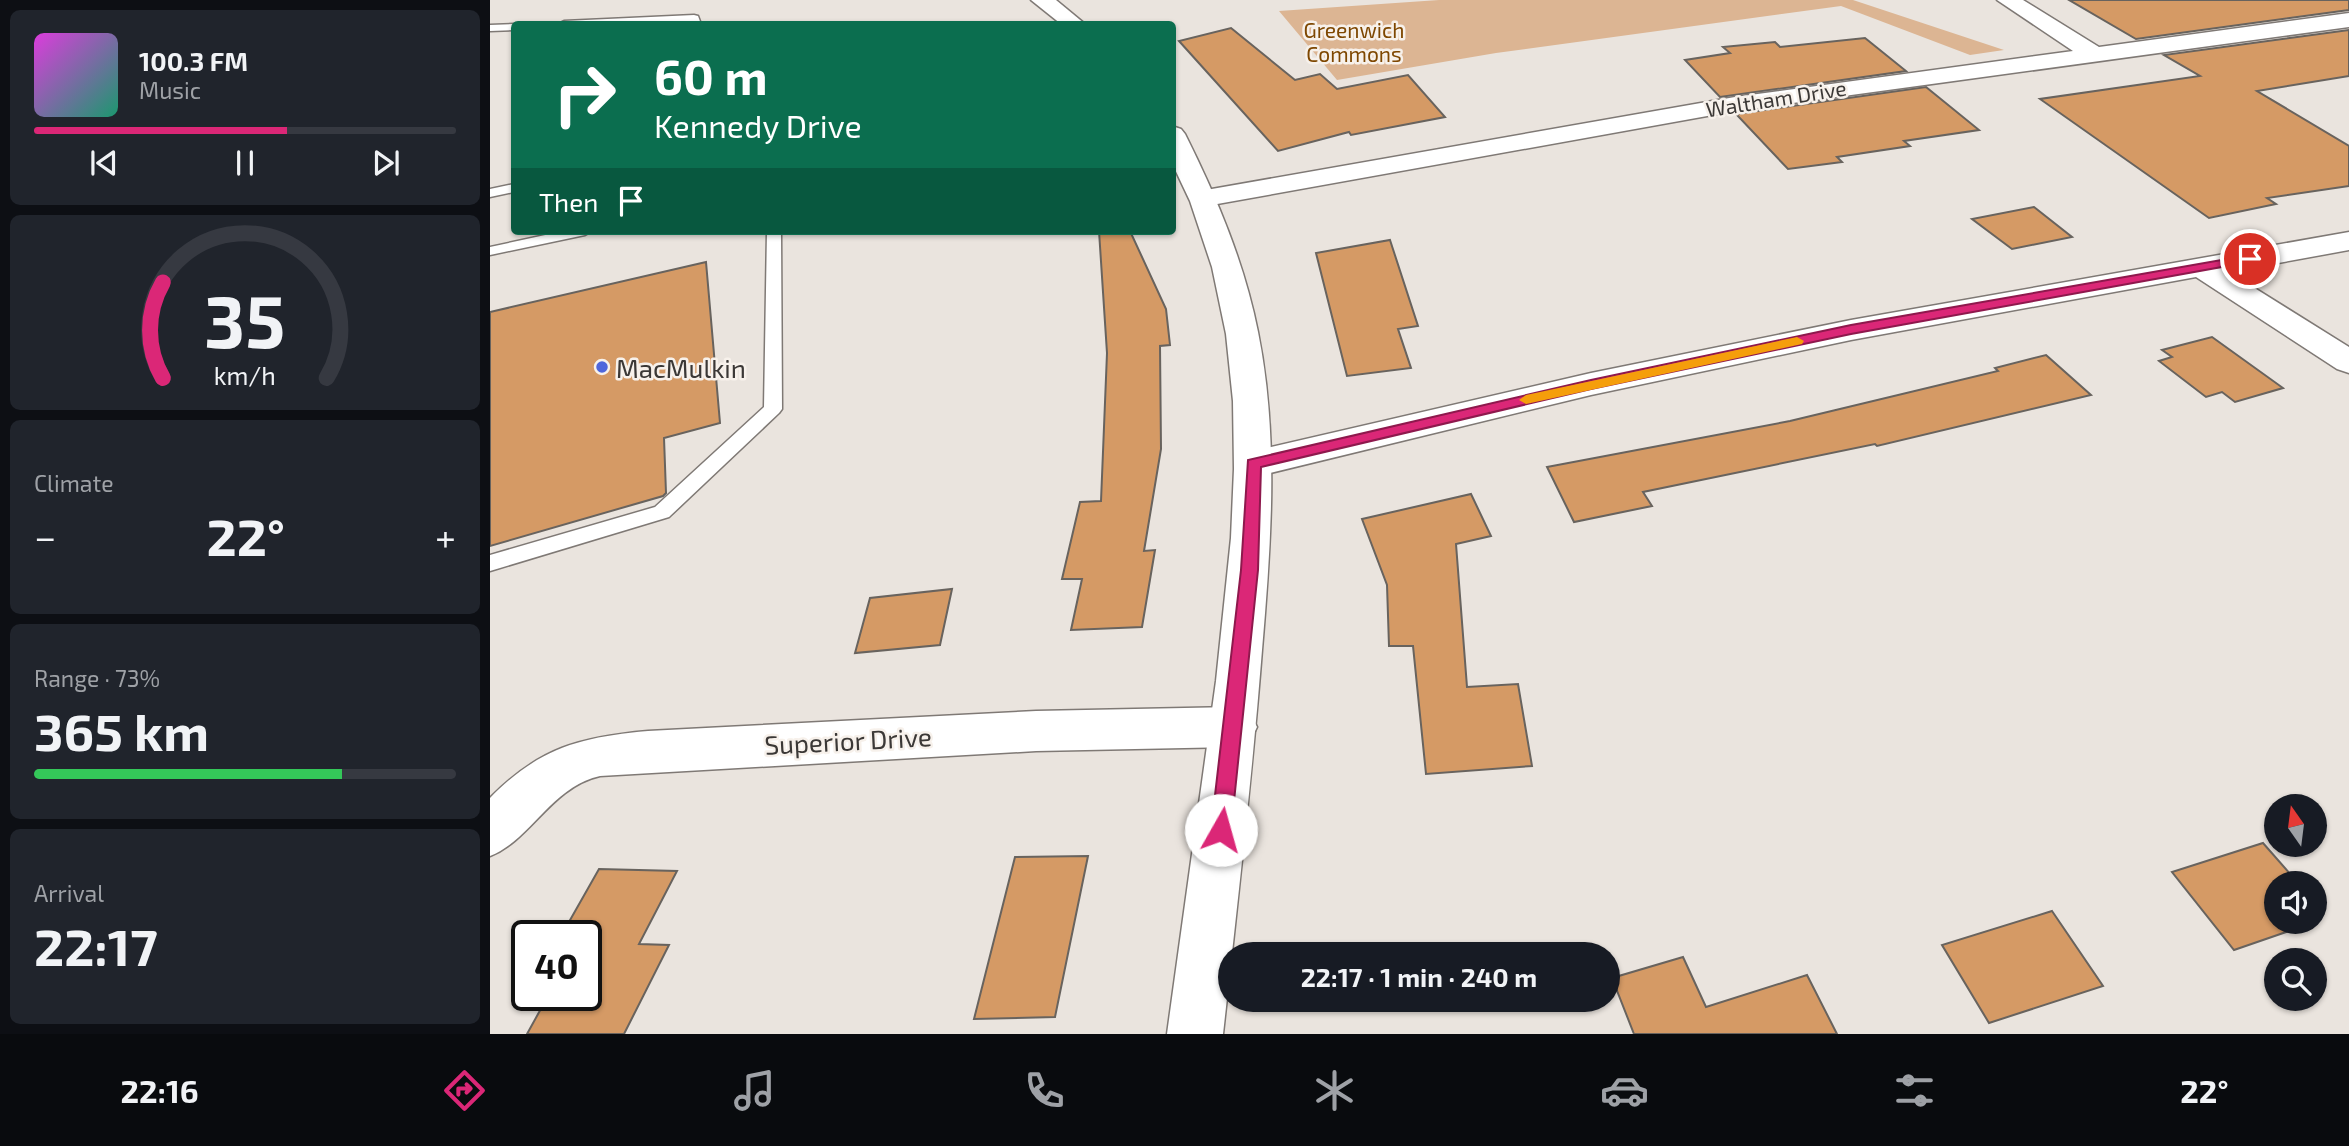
<!DOCTYPE html>
<html lang="en">
<head>
<meta charset="utf-8">
<style>
	:root { --surface:#171b24; --page:#20242c; --text:#f1f3f6; --muted:#9ea1a6; --line:#363941; --accent:#db2777 }
	body { margin:0; font-family:"Exo 2",sans-serif; background:var(--page); color:var(--text); height:100vh; display:flex; flex-direction:column; font-size:26px; white-space:nowrap }
	* { box-sizing:border-box; margin:0 }
	p { font-size:23px; color:var(--muted) }
	.icon { flex:none; width:38px; height:38px; fill:none; stroke:currentColor; stroke-width:2; stroke-linecap:round; stroke-linejoin:round }
	.map { position:relative; flex:1; overflow:hidden }
	.side { display:flex; flex-direction:column; gap:10px; padding:10px; background:#0d0f14; width:490px }
	.side>* { flex:none }
	.banner { position:absolute; left:21px; top:21px; width:665px; height:214px; border-radius:7px; box-shadow:0 2px 5px #0004; background:#0b6e4f; color:#fff; overflow:hidden }
	.needle { width:46px; rotate:346deg }
	.tools { position:absolute; left:1774px; top:794px; display:grid; gap:14px }
	.tools a { display:grid; place-items:center; width:63px; height:63px; border-radius:50%; background:var(--surface); box-shadow:0 2px 5px #0004; font-size:35px }
	.speed { position:absolute; left:21px; top:920px; display:flex; gap:14px; font-size:35px; font-weight:700; text-align:center }
	.speed>* { display:grid; place-content:center; width:91px; height:91px; border-radius:50%; background:var(--surface); box-shadow:0 2px 5px #0004; line-height:1 }
	.speed .limit { border:4px solid #111; border-radius:10px; background:#fff; color:#111 }
	.pin { position:absolute; display:grid; place-items:center; width:60px; height:60px; color:#fff; margin:-30px; border:4px solid #fff; border-radius:50%; box-shadow:0 2px 7px #0007 }
	.me { position:absolute; width:77px; margin:-38px; rotate:7deg; stroke-linejoin:round; filter:drop-shadow(0 0 5px #0008) }
	.turn { display:flex; align-items:center; gap:24px; height:147px; padding:0 28px; font-size:32px }
	.turn .icon { width:91px; height:91px; stroke-width:2.5 }
	.turn b { display:block; font-size:49px; line-height:60px }
	.then { display:flex; align-items:center; height:66px; padding:0 28px; background:#0003; gap:14px; font-size:26px }
	.big { font-size:52px; font-weight:700; line-height:1.1 }
	.side .widget { flex:1; display:flex; flex-direction:column; justify-content:center; gap:10px; min-width:0; padding:0 24px; border-radius:10px; background:var(--page) }
	.side .dial { align-items:center; gap:0 }
	.dial svg { height:182px; overflow:visible; fill:none; stroke:var(--line); stroke-width:7; stroke-linecap:round; text-anchor:middle }
	.dial text { fill:var(--text); stroke:none }
	.song { display:flex; align-items:center; gap:21px }
	.cover { width:84px; height:84px; border-radius:10px; background:linear-gradient(135deg,hsl(300 70% 55%),hsl(160 70% 35%)) }
	.played { height:7px; border-radius:4px; background:linear-gradient(90deg,var(--accent) 60%,var(--line) 60%) }
	.keys { display:flex; justify-content:space-around; direction:ltr }
	.heat { display:flex; justify-content:space-between; align-items:center; font-size:38px; direction:ltr }
	.charge { height:10px; border-radius:5px; background:linear-gradient(90deg,#34c759 73%,var(--line) 0) }
	.trip { position:absolute; left:728px; top:942px; width:402px; height:70px; border-radius:35px; background:var(--surface); box-shadow:0 2px 5px #0004; font-weight:700; line-height:70px; text-align:center }
	.tab-bar { display:flex; height:112px; justify-content:space-around; align-items:center; background:#090b0e; color:var(--muted) }
	.tab-bar .icon { width:49px; height:49px }
	.tab-bar .current { color:var(--accent) }
	.tab-bar b { font-size:32px; color:var(--text) }
	main { display:flex; flex:1; min-height:0 }
	.map>svg:first-child { display:block }
</style>
</head>
<body>
<main>
<section class="side">
<div class="widget">
<div class="song"><i class="cover"></i><div><b>100.3 FM</b><p>Music</p></div></div>
<div class="played"></div>
<div class="keys"><svg class="icon" aria-label="previous" viewBox="0 0 24 24"><path d="M18 5L8 12l10 7zM5 5v14"/></svg><svg class="icon" aria-label="pause" viewBox="0 0 24 24"><path d="M8 5v14M16 5v14"/></svg><svg class="icon" aria-label="next" viewBox="0 0 24 24"><path d="M6 5l10 7-10 7zM19 5v14"/></svg></div>
</div>
<div class="widget dial"><svg viewBox="0 0 100 80">
<path d="M14 69A42 42 0 1 1 86 69"/>
<path d="M14 69A42 42 0 0 1 14 27" stroke="#db2777"/>
<text x="50" y="56" font-size="32" font-weight="700">35</text>
<text x="50" y="72" font-size="11">km/h</text>
</svg></div>
<div class="widget"><p>Climate</p>
<div class="heat"><a>−</a><b class="big">22°</b><a>+</a></div>
</div>
<div class="widget"><p>Range · 73%</p><b class="big">365 km</b><div class="charge"></div></div>
<div class="widget"><p>Arrival</p><b class="big">22:17</b></div>
</section>
<div class="map">
<svg width="1859" height="1034" viewBox="0 0 1859 1034">
	<rect width="100%" height="100%" fill="#eae4de"/>
	<polygon fill="#dcb593" points="949,0 1363,0 1514,50 1480,55 1351,6 1006,53 847,80 789,11"/>
	<g fill="#d59a65" stroke="#68635e" stroke-width="2">
		<polygon points="1579,0 1859,0 1859,10 1646,39"/>
		<polygon points="741,28 805,80 830,74 847,89 918,75 955,117 861,135 859,132 788,151 689,41"/>
		<polygon points="1859,30 1859,76 1767,91 1859,146 1859,186 1777,198 1786,204 1719,218 1550,99 1710,76 1674,55"/>
		<polygon points="1375,38 1416,71 1230,97 1195,60 1240,53 1233,47 1285,42 1290,47"/>
		<polygon points="1436,87 1489,130 1414,141 1420,146 1347,157 1352,162 1298,169 1246,114"/>
		<polygon points="1544,207 1582,237 1522,249 1482,219"/>
		<polygon points="609,231 640,231 676,309 680,345 670,346 671,449 654,551 665,550 652,627 581,630 592,579 572,579 590,502 611,501 617,353"/>
		<polygon points="900,240 928,326 908,329 921,368 857,376 826,253"/>
		<polygon points="216,262 230,423 174,438 176,493 173,496 0,546 0,312"/>
		<polygon points="1722,337 1793,388 1745,402 1732,392 1716,397 1669,361 1682,357 1672,350"/>
		<polygon points="1556,355 1601,395 1387,446 1385,444 1153,492 1162,506 1084,522 1057,467 1300,421 1508,371 1505,368"/>
		<polygon points="981,494 1001,536 966,544 977,687 1028,684 1042,766 936,774 923,646 899,646 897,585 872,519"/>
		<polygon points="462,589 450,645 365,653 380,598"/>
		<polygon points="1773,843 1809,884 1787,884 1787,922 1825,922 1744,950 1682,872"/>
		<polygon points="598,856 565,1017 484,1019 525,857"/>
		<polygon points="109,869 187,871 149,944 179,945 134,1034 37,1034 58,996 96,996 96,936 71,936"/>
		<polygon points="1562,911 1613,986 1499,1023 1452,945"/>
		<polygon points="1193,957 1216,1007 1317,975 1347,1034 1144,1034 1122,978"/>
	</g>
	<g fill="none" stroke-linecap="round" stroke-linejoin="round">
		<defs>
			<g id="lane">
				<polygon points="204,15 208,16 211,24 201,24 200,21 68,24 74,21"/>
				<polygon points="24,24 27,24 24,24 24,30 0,31 0,25"/>
				<polygon points="24,184 24,192 0,197 0,189"/>
				<polygon points="74,231 102,231 95,235 0,255 0,247"/>
				<polygon points="277,231 291,231 292,409 289,413 179,517 0,571 0,555 165,507 274,407"/>
			</g>
			<g id="street">
				<polygon points="1507,0 1533,0 1609,47 1859,13 1859,27 1245,111 716,206 706,204 702,198 706,192 716,190 1245,97 1583,51"/>
				<polygon points="1859,232 1859,250 1739,272 1859,347 1859,373 1847,369 1706,277 1361,340 1101,395 764,477 751,473 746,464 751,455 764,451 1101,373 1361,320"/>
				<path d="M 744,707 L 760,713 L 767,727 L 760,741 L 744,747 L 546,751 L 110,776 C 61,787 41,840 0,856 L 0,798 C 49,748 90,737 158,731 L 546,711 Z"/>
			</g>
			<g id="secondary">
				<polygon points="541,0 566,0 595,24 571,24"/>
				<path d="M 682,126 L 691,129 L 695,134 C 727,198 754,262 768,332 C 789,436 781,545 772,650 C 762,779 747,907 733,1034 L 677,1034 L 726,681 L 741,538 L 744,469 L 743,401 L 736,334 L 722,267 L 700,201 L 682,163 Z"/>
			</g>
		</defs>
		<use href="#lane" stroke="#7f7975" stroke-width="3"/>
		<use href="#street" stroke="#7f7975" stroke-width="3"/>
		<use href="#secondary" stroke="#7f7975" stroke-width="3"/>
		<use href="#lane" fill="#fff" fill-rule="evenodd"/>
		<use href="#street" fill="#fff" fill-rule="evenodd"/>
		<use href="#secondary" fill="#fff" fill-rule="evenodd"/>
	</g>
	<polygon fill="#db2777" stroke="#8e194d" stroke-width="2" points="1760,255 1767,259 1765,261 1361,334 1101,389 771,467 768,570 741,830 738,836 731,839 723,836 721,830 751,570 758,460 1101,380 1361,325"/>
	<polygon fill="#f59e0b" points="1307,337 1314,341 1312,344 1036,404 1029,400 1036,395"/>
	<circle fill="#4f66db" stroke="#f7f1eb" stroke-width="2.5" cx="112" cy="367" r="7"/>
	<g text-anchor="middle" dominant-baseline="central" stroke-width="5" stroke-linejoin="round" paint-order="stroke">
		<g font-size="21" fill="#7e4701" stroke="#f7f1eb">
			<text x="864" y="29">Greenwich<tspan x="864" dy="24">Commons</tspan></text>
		</g>
		<g font-size="21" fill="#3b3836" stroke="#f7f1eb">
			<text transform="translate(1286 98) rotate(-9)">Waltham Drive</text>
		</g>
		<g font-size="26" fill="#3b3836" stroke="#f7f1eb" text-anchor="start">
			<text x="126" y="367">MacMulkin</text>
		</g>
		<g font-size="26" fill="#3b3836" stroke="#f7f1eb">
			<text transform="translate(358 740) rotate(-3)">Superior Drive</text>
		</g>
	</g>
</svg>
<div class="tools">
<a><svg class="needle" viewBox="-14 -14 28 28"><path d="M0-13l5 13h-10z" fill="#e53935"/><path d="M0 13l5-13h-10z" fill="#9ea1a6"/></svg></a>
<a><svg class="icon" aria-label="sound" viewBox="0 0 24 24"><path d="M4 9h4l5-4v14l-5-4H4zM17 9q2 3 0 6"/></svg></a>
<a><svg class="icon" aria-label="search" viewBox="0 0 24 24"><circle cx="10" cy="10" r="6"/><path d="M15 15l6 6"/></svg></a>
</div>
<div class="speed"><div class="limit">40</div></div>
<div class="pin" style="left:1760px;top:259px;background:#d93025"><svg class="icon" aria-label="arrive" viewBox="0 0 24 24"><path d="M6 21V4h12l-3 4 3 4H6"/></svg></div>
<svg class="me" style="left:731px;top:830px" viewBox="-20 -20 40 40"><circle r="19" fill="#fff"/><path d="M0-13L10 11 0 6-10 11z" fill="#db2777"/></svg>
<div class="trip">22:17 · 1 min · 240 m</div>
<div class="banner">
<div class="turn"><svg class="icon" aria-label="right" viewBox="0 0 24 24"><path d="M7 20v-9h11M14 6l5 5-5 5"/></svg><div><b>60 m</b>Kennedy Drive</div></div>
<div class="then">Then<svg class="icon" aria-label="arrive" viewBox="0 0 24 24"><path d="M6 21V4h12l-3 4 3 4H6"/></svg></div>
</div>
</div>
</main>
<nav class="tab-bar">
<b>22:16</b>
<svg class="icon current" aria-label="directions" viewBox="0 0 24 24"><path d="M12 3l9 9-9 9-9-9zM9 14v-3h6M13 9l2 2-2 2"/></svg>
<svg class="icon" aria-label="music" viewBox="0 0 24 24"><path d="M9 18V5l10-2v13"/><circle cx="6" cy="18" r="3"/><circle cx="16" cy="16" r="3"/></svg>
<svg class="icon" aria-label="phone" viewBox="0 0 24 24"><path d="M5 4h4l2 5-3 2q2 4 5 5l2-3 5 2v4C11 20 4 13 5 4z"/></svg>
<svg class="icon" aria-label="climate" viewBox="0 0 24 24"><path d="M12 3v18M4 7l16 10M4 17L20 7"/></svg>
<svg class="icon" aria-label="car" viewBox="0 0 24 24"><path d="M5 17H2v-5l4-1 3-4h7l3 4 3 1v5h-3M9 17h6M6 11h13"/><circle cx="7" cy="17" r="2"/><circle cx="17" cy="17" r="2"/></svg>
<svg class="icon" aria-label="filters" viewBox="0 0 24 24"><path d="M4 7h16M4 17h16"/><circle cx="9" cy="7" r="2"/><circle cx="15" cy="17" r="2"/></svg>
<b>22°</b>
</nav>
</body>
</html>
